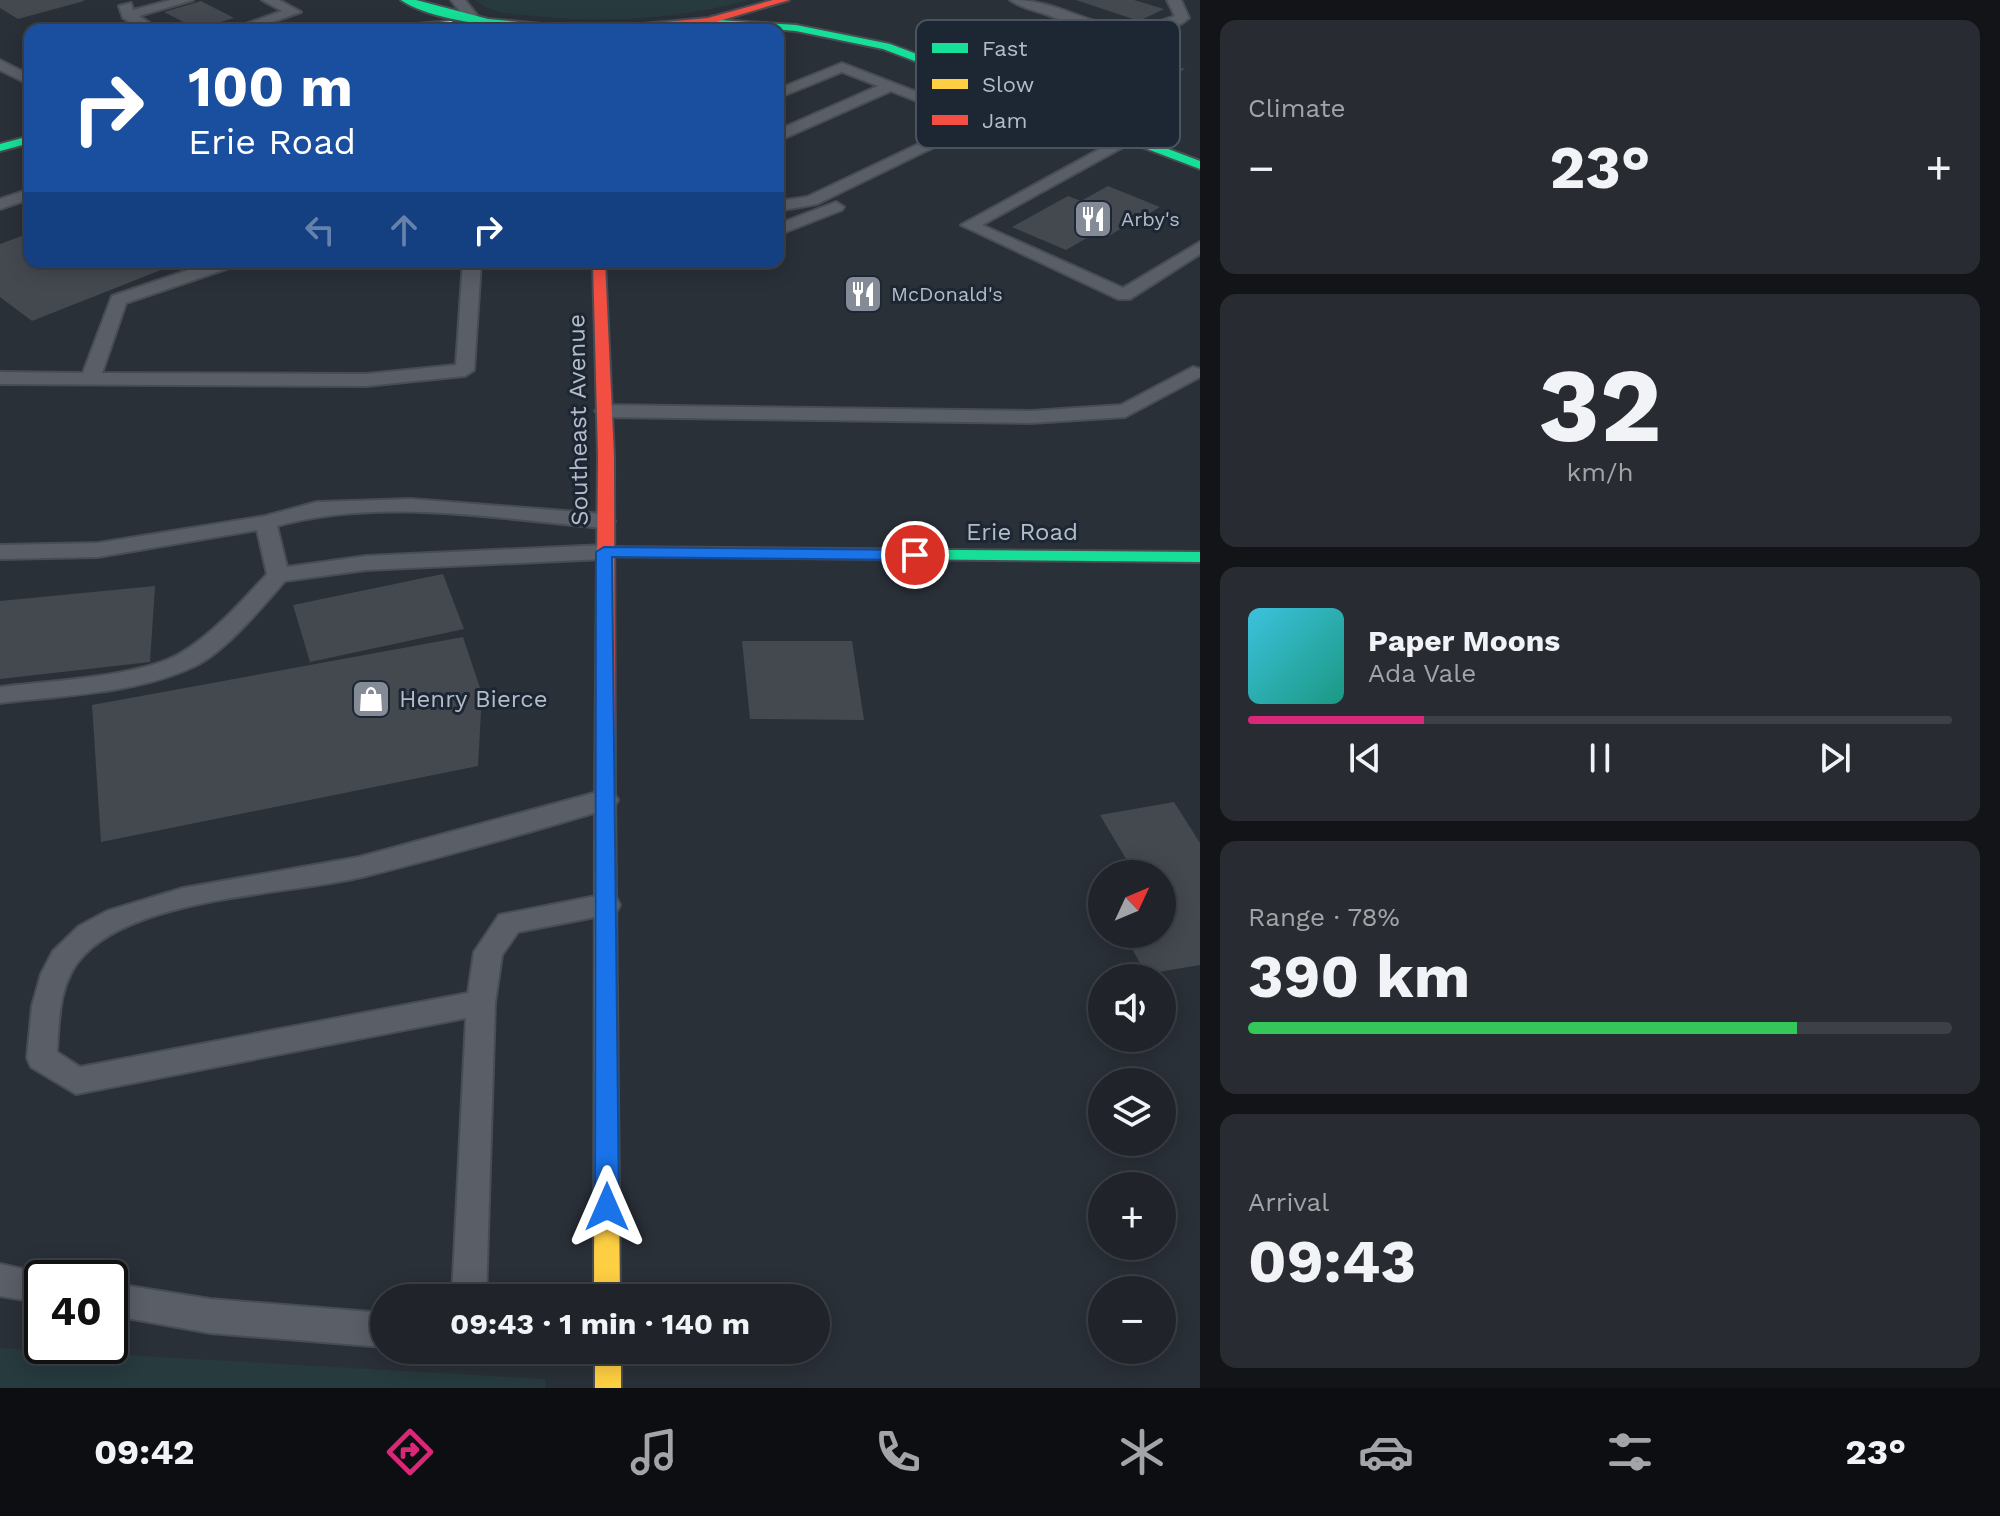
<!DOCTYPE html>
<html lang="en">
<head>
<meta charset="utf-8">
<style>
	:root { --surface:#20242a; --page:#282c32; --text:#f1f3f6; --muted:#a2a4a8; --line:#3d4147; --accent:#db2777 }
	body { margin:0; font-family:"Work Sans",sans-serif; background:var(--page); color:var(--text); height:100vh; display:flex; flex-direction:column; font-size:30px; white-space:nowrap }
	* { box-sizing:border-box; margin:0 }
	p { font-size:26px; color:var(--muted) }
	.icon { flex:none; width:44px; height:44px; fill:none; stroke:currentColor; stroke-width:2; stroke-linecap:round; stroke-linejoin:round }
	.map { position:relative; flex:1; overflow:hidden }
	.side { display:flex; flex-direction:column; gap:20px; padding:20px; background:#121417; width:800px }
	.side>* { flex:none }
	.top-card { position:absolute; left:24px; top:24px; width:760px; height:244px; border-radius:16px; box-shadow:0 4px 20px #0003,0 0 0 2px var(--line); background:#1a4fa0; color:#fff; overflow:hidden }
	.needle { width:52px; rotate:46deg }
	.controls { position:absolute; left:1088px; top:860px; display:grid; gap:16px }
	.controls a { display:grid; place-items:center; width:88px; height:88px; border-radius:50%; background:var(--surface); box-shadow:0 4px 20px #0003,0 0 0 2px var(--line); font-size:40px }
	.speed { position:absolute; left:24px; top:1260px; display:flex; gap:16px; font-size:40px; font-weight:700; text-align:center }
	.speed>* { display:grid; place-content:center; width:104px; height:104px; border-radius:50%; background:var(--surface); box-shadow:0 4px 20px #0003,0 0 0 2px var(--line); line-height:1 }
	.speed .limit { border:4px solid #111; border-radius:12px; background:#fff; color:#111 }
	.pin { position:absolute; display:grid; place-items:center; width:68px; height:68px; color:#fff; margin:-34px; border:4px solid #fff; border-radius:50%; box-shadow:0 2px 8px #0007 }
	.me { position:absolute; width:88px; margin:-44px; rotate:0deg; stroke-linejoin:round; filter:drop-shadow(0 0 6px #0008) }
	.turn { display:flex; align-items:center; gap:28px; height:168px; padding:0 32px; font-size:36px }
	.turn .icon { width:104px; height:104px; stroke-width:2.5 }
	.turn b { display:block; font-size:56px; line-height:68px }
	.lanes { display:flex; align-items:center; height:76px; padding:0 32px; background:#0003; justify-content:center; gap:40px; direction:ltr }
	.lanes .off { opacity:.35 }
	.big { font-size:60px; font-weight:700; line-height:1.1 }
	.side .card { flex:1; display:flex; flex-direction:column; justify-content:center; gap:12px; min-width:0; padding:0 28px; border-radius:16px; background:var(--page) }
	.side .dial { align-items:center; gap:0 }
	.dial b { font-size:104px; line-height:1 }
	.song { display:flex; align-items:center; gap:24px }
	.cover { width:96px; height:96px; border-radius:12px; background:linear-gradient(135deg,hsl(190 70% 55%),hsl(170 70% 35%)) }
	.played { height:8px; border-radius:4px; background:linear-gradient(90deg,var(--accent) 25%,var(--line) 25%) }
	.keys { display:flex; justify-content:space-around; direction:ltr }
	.heat { display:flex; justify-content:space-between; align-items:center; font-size:44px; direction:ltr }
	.charge { height:12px; border-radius:6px; background:linear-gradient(90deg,#34c759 78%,var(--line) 0) }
	.trip { position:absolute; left:370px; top:1284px; width:460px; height:80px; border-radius:40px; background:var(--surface); box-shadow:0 4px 20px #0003,0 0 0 2px var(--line); font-weight:700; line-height:80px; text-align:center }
	.tab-bar { display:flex; height:128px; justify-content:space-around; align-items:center; background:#0d0e11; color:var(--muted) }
	.tab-bar .icon { width:56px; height:56px }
	.tab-bar .selected { color:var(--accent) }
	.tab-bar b { font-size:36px; color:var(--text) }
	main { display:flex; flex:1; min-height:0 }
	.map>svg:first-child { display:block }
</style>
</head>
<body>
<main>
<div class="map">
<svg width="1200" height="1388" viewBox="0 0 1200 1388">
	<rect width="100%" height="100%" fill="#2a3038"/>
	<g fill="#273a3e">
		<path d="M 475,0 L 749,0 C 678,19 607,24 533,16 C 510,13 494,15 475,0 Z"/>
		<polygon points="0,1348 545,1379 545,1388 0,1388"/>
	</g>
	<g fill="#444950">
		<polygon points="0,0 84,0 84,1 18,19 0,8"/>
		<polygon points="1076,0 1134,0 1164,9 1139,21"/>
		<polygon points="201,1 234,18 197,29 164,12"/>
		<polygon points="1120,47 1185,69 1131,97 1065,73"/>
		<polygon points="1108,186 1160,207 1145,216 1137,213 1123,221 1130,223 1109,236 1099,231 1066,250 1012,227 1068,196 1081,201"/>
		<polygon points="30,233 30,262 181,262 32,321 0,297 0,244"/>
		<polygon points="443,574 464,629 310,662 293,605"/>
		<polygon points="155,586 150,662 0,679 0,601"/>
		<polygon points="463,637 482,694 478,766 101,842 92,705"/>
		<polygon points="742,641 852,641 864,720 750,719"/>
		<polygon points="1174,802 1200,843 1200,965 1146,974 1124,934 1162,934 1162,874 1135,874 1100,815"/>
	</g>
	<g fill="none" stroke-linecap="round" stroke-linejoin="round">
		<defs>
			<g id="lane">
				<polygon points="171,0 193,0 139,16 160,30 143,30 123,18 119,6 131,3 133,10"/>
				<polygon points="262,0 279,0 301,12 250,30 229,30 282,11"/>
				<polygon points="451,0 465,0 481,20 479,23 469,23"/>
				<path d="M 1010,0 C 1077,0 1099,46 1175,16 L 1167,0 L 1181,0 L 1189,18 C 1148,52 1088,30 1045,14 C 1034,10 1019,7 1010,0 Z"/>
				<polygon points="0,60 30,75 30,85 0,70"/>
				<polygon points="842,63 979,116 1021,96 1031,96 1033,99 817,204 778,211 778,201 807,197 967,121 891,91 778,141 778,130 878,86 842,72 778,98 778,89"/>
				<polygon points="1129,133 1137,138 1134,141 982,225 1123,288 1200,242 1200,254 1130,299 1118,299 961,225"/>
				<polygon points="30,189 30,199 0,209 0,199"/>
				<polygon points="836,202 844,207 842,210 778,235 778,224"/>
				<polygon points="212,262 238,262 235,266 126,303 102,373 366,374 456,365 463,262 481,262 474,370 465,376 366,386 0,384 0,372 83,373 112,296"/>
				<polygon points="1193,367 1200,369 1200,377 1125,417 1031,423 605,417 595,411 605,405 1031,411 1121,405"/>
				<path d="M 411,499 L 604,514 L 615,521 L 604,528 C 497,519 382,497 277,526 L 287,567 L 366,556 L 604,545 L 612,547 L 615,552 L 612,557 L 604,559 L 366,570 L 285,581 C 262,607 226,651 195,666 C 136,694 64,695 0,703 L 0,687 C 47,681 142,677 181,653 C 214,633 241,602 267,574 L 257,530 L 98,557 L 0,559 L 0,545 L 98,543 L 265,516 L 317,502 Z"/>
				<path d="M 605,790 L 614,793 L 618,800 L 614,807 C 531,832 446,856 362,877 C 285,895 139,897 84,955 C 59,980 59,1019 57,1052 L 80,1067 L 468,993 L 474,952 L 499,915 L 606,894 L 616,897 L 620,905 L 616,913 L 518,932 L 502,955 L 495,1003 L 486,1298 L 452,1298 L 466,1018 L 76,1094 L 31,1067 L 27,1058 L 32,1006 L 41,974 L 53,951 L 79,926 L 107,911 L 183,888 L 359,857 Z"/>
				<polygon points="0,1264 54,1276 55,1278 42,1278 42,1303 0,1296"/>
				<polygon points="110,1283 210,1299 384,1313 384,1347 210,1333 110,1315"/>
			</g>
			<g id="fast">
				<path d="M 401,0 L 416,0 L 488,19 L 573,27 L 578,30 C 531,30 440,26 401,0 Z"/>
				<polygon points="705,19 796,25 890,44 1200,161 1200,169 883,49 796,31 709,24 705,23"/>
				<polygon points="30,136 30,143 0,151 0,144"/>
				<polygon points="604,547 1200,552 1200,562 598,556 596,552 598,548"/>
			</g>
			<g id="slow">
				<polygon points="451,21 456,24 455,26 377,30 382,27"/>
				<polygon points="605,784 612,786 615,791 620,1298 594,1298 595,791 598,786"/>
				<rect x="595" y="1350" width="26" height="38"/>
			</g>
			<g id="jam">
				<polygon points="773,0 789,0 709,24 605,30 610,27 708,18"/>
				<polygon points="593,262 605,262 614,456 615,791 612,796 598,796 595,791 598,456"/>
			</g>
		</defs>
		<use href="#lane" stroke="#484c53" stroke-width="4"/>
		<use href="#fast" stroke="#484c53" stroke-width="4"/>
		<use href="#slow" stroke="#484c53" stroke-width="4"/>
		<use href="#jam" stroke="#484c53" stroke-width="4"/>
		<use href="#lane" fill="#5a5e66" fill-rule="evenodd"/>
		<use href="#fast" fill="#16e098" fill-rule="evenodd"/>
		<use href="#slow" fill="#ffcf43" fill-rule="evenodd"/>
		<use href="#jam" fill="#f24e42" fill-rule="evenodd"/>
	</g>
	<polygon fill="#1a73e8" stroke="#114b97" stroke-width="2" points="604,547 915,550 923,555 915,560 612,557 619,1207 616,1215 607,1219 598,1215 595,1207 596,552"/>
	<defs>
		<symbol id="restaurant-square" viewBox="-11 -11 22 22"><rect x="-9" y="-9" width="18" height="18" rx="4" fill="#848b96" stroke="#1d2633"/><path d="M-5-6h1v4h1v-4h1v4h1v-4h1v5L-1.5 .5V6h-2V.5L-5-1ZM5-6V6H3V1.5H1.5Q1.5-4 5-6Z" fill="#fff"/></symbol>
		<symbol id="shop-square" viewBox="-11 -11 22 22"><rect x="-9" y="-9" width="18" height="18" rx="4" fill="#848b96" stroke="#1d2633"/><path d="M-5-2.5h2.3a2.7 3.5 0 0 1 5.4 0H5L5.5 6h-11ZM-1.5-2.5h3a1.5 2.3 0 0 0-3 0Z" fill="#fff"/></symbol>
	</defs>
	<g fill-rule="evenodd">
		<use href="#restaurant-square" x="1071" y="197" width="44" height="44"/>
		<use href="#restaurant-square" x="841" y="272" width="44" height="44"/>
		<use href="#shop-square" x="349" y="677" width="44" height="44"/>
	</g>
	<g text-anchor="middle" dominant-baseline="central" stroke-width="6" stroke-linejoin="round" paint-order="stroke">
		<g font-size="20" fill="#b4bcc9" stroke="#1d2633" text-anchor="start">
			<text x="1121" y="219">Arby's</text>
			<text x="891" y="294">McDonald's</text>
		</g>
		<g font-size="24" fill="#b4bcc9" stroke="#1d2633">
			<text transform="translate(578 420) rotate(-91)">Southeast Avenue</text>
			<text x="1022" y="532">Erie Road</text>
		</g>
		<g font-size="24" fill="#b4bcc9" stroke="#1d2633" text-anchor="start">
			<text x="399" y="699">Henry Bierce</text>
		</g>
	</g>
	<rect x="916" y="20" width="264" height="128" rx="12" fill="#1d2633" stroke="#4a5360" stroke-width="2"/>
	<rect x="932" y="43" width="36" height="10" fill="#16e098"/>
	<rect x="932" y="79" width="36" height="10" fill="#ffcf43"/>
	<rect x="932" y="115" width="36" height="10" fill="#f24e42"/>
	<g font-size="22" fill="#b4bcc9">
		<text x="982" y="56">Fast</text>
		<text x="982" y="92">Slow</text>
		<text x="982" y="128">Jam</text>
	</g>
</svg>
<div class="controls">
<a><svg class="needle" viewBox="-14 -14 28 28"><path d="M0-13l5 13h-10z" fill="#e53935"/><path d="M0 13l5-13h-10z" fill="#a2a4a8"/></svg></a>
<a><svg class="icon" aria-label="sound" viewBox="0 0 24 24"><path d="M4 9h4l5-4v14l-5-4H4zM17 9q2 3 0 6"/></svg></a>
<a><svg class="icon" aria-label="layers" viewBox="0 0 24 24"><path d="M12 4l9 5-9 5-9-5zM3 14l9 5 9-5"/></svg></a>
<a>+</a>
<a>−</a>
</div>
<div class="speed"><div class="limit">40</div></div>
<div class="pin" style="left:915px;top:555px;background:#d93025"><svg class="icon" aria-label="arrive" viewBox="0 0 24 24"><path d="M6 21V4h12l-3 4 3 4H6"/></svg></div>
<svg class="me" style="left:607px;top:1207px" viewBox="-20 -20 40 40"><path d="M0-17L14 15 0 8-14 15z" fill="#1a73e8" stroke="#fff" stroke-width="4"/></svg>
<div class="trip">09:43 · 1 min · 140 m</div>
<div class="top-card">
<div class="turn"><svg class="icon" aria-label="right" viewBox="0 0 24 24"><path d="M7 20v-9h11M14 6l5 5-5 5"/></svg><div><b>100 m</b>Erie Road</div></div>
<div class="lanes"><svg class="icon off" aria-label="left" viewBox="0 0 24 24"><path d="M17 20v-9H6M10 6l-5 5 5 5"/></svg><svg class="icon off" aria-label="ahead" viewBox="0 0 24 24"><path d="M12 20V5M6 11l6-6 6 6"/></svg><svg class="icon" aria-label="right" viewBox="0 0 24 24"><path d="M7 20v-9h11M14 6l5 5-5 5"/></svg></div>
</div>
</div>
<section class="side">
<div class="card"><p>Climate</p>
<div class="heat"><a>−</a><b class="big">23°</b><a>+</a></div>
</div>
<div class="card dial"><b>32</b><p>km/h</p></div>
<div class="card">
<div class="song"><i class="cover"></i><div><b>Paper Moons</b><p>Ada Vale</p></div></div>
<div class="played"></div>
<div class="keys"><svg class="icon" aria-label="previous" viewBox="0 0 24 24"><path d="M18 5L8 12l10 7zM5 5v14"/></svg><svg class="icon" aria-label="pause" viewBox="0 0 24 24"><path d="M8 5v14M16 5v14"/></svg><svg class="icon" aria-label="next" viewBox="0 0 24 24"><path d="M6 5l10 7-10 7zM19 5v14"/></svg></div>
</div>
<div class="card"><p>Range · 78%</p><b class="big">390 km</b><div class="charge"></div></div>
<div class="card"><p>Arrival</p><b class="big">09:43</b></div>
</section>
</main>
<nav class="tab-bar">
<b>09:42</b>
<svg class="icon selected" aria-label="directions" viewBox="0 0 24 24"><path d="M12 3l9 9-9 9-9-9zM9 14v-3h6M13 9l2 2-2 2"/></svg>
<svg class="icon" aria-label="music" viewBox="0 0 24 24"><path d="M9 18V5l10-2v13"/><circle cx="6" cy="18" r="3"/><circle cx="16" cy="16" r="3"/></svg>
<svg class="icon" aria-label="phone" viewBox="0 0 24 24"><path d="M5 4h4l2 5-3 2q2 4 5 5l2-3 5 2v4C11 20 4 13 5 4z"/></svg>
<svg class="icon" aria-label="climate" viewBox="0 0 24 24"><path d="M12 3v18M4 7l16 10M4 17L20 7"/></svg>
<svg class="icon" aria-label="car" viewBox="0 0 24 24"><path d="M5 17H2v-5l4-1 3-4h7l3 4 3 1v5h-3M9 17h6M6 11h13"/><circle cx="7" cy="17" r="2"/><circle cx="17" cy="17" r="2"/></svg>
<svg class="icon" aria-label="filters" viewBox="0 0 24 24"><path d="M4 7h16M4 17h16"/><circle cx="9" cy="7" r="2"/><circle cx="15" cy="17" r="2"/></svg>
<b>23°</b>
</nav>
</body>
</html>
